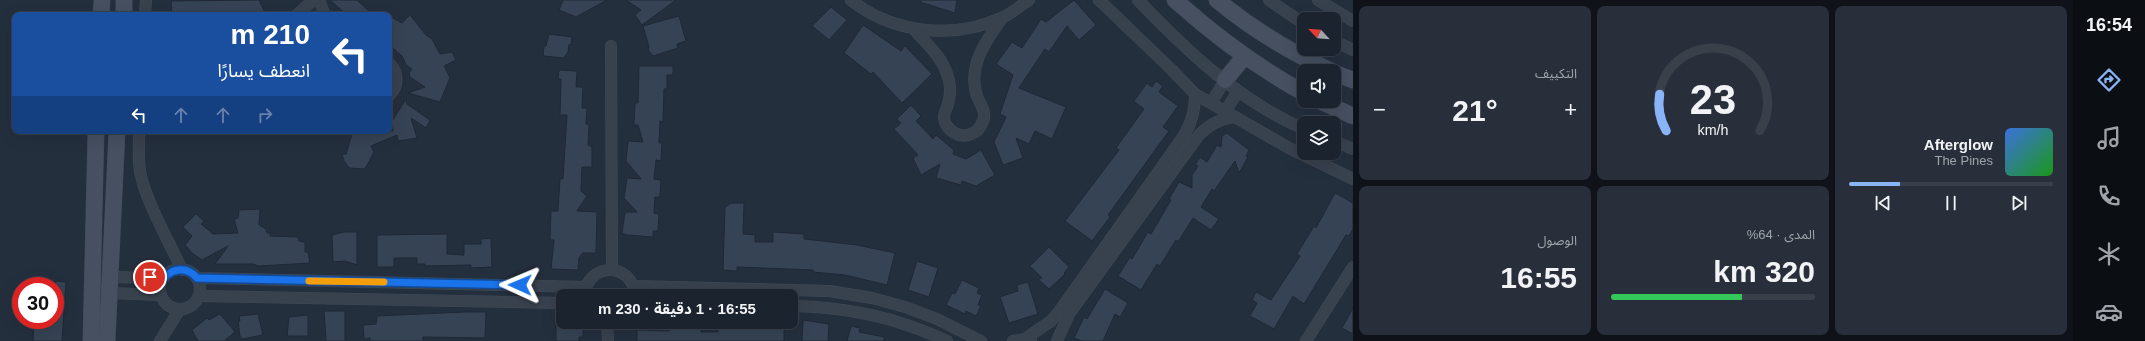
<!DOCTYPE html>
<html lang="ar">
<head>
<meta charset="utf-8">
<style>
	:root { --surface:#1b232e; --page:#282f3a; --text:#f1f3f6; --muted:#a0a4aa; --line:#39404a; --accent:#8ab4f8 }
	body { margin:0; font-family:Helvetica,"Noto Sans Arabic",sans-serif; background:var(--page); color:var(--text); direction:rtl; height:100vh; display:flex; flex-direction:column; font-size:15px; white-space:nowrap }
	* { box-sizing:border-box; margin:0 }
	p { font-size:13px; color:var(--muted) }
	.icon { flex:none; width:22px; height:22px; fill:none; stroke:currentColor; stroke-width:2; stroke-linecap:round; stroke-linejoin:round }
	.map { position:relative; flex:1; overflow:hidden; direction:ltr }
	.panel { display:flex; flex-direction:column; gap:6px; padding:6px; background:#0f1319; width:720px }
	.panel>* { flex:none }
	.guide { position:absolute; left:12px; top:12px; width:380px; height:122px; border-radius:8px; box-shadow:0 4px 16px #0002,0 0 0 1px var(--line); direction:rtl; background:#1a4fa0; color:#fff; overflow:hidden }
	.needle { width:26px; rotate:296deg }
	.tools { position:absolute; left:1297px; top:12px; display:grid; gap:8px }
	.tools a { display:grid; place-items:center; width:44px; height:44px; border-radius:8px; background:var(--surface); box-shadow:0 4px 16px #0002,0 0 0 1px var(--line); font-size:20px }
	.speed { position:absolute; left:12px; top:277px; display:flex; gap:8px; font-size:20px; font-weight:700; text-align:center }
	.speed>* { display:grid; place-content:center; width:52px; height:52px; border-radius:50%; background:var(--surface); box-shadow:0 4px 16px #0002,0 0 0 1px var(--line); line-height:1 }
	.speed .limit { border:6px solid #d22; background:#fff; color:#111 }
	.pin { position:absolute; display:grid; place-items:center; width:34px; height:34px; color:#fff; margin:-17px; border:2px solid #fff; border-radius:50%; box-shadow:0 1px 4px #0007 }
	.me { position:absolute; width:44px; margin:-22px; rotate:271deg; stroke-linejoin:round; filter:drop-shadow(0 0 3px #0008) }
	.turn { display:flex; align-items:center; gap:14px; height:84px; padding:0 16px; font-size:18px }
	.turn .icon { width:52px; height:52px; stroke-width:2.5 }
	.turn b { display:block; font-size:28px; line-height:34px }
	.lanes { display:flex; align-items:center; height:38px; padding:0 16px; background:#0003; justify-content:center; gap:20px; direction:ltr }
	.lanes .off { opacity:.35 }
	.big { font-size:30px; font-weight:700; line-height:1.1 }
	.panel .card { flex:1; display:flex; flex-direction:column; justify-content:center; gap:6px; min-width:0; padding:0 14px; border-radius:8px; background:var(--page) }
	.panel .dial { align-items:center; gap:0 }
	.dial svg { height:104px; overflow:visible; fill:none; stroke:var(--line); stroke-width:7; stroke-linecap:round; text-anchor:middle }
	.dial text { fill:var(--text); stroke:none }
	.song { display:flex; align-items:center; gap:12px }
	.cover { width:48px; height:48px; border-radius:6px; background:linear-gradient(135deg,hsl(220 70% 55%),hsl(120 70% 35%)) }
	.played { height:4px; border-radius:2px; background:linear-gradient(90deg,var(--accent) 25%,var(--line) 25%) }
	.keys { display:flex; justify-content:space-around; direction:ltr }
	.heat { display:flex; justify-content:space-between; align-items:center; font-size:22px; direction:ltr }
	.charge { height:6px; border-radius:3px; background:linear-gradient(90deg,#34c759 64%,var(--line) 0) }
	.panel .tiles { flex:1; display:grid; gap:6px; grid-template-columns:repeat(3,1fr) }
	.card:first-child { grid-row:span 2 }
	.trip { position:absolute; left:556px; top:289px; width:242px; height:40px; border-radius:8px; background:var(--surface); box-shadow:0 4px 16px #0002,0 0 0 1px var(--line); font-weight:700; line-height:40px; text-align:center; direction:rtl }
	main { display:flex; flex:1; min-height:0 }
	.tab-bar { display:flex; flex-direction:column; width:72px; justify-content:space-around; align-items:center; background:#0b0e12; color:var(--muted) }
	.tab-bar .icon { width:28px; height:28px }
	.tab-bar .selected { color:var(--accent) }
	.tab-bar b { font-size:18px; color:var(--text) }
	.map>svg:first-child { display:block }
</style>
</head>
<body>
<main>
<nav class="tab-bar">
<b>16:54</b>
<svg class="icon selected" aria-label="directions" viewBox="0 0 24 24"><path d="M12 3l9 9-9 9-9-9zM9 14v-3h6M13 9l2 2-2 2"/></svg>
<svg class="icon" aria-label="music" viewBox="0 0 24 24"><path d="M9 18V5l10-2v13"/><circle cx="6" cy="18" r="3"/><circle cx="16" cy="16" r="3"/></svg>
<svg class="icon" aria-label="phone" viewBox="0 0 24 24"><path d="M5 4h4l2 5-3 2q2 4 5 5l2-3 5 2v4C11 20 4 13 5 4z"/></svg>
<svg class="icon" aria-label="climate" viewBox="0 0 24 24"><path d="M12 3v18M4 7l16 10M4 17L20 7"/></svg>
<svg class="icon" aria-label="car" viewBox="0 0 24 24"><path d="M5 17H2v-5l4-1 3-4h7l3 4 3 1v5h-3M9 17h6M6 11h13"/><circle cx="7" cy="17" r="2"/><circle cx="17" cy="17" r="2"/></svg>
</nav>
<section class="panel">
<div class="tiles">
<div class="card">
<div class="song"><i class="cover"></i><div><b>Afterglow</b><p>The Pines</p></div></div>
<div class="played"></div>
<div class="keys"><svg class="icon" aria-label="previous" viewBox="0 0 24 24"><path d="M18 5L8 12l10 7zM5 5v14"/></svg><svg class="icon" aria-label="pause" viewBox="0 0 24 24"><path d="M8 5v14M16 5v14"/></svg><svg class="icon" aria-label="next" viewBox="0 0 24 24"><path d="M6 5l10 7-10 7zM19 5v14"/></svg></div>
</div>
<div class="card dial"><svg viewBox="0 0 100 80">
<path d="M14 69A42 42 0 1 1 86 69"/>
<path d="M14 69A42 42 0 0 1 9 41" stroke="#8ab4f8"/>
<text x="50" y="56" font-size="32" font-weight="700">23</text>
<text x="50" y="72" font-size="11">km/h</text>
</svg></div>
<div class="card"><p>التكييف</p>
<div class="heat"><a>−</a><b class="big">21°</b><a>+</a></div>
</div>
<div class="card"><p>المدى · 64%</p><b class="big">320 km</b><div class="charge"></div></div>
<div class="card"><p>الوصول</p><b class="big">16:55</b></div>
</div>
</section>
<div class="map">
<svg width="1353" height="341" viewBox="0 0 1353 341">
	<rect width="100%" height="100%" fill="#242f3e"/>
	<g fill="#364354" stroke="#1f2835">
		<polygon points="259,0 266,15 172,15 171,1"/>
		<polygon points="330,0 357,0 373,15 347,15"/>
		<polygon points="563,0 607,0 576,17 559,10"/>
		<polygon points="626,0 676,0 642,25 635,15 641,10"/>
		<polygon points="921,0 957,0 955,13 920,2"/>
		<polygon points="1074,0 1096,25 1079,40 1067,26 1049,52 1045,49 1019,88 1066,107 1052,139 1035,131 1029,144 1016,138 1023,158 1003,165 994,142 1006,117 1000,114 1013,75 996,64 1012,42 1022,48 1041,19 1046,22"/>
		<polygon points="831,7 847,20 829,40 812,26"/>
		<polygon points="410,15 426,35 432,39 440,54 452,52 456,60 444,66 450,78 440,102 408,93 425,87 410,77 409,73 412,69 406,65 402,56 389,45 389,16 402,23"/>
		<polygon points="679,16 686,41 677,44 678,48 653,56 648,50 649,47 643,26"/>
		<polygon points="863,25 901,51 905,46 932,74 902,103 873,72 871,74 844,53"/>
		<polygon points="549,34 572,37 571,45 569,44 568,52 564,58 543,56 544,46 546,46"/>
		<polygon points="639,66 673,66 673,75 667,75 667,89 664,89 663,122 660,121 659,143 662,143 661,161 656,160 654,179 661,180 660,197 655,197 654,213 659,214 658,231 653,231 653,237 627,235 622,233 625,212 637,212 624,198 627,178 641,179 626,161 628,141 643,142 638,125 634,125 635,103 638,103"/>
		<polygon points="559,70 577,71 576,87 583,87 582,108 587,108 586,124 589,124 588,145 592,147 592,167 582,167 581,191 587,196 577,211 597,212 596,253 583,253 579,258 578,270 551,269 554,240 550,240 551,211 558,211 560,179 563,179 567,115 560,115 561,79 558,79"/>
		<polygon points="1156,81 1163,86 1159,92 1178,106 1163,127 1169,131 1108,215 1110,217 1092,241 1065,221 1119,150 1116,148 1144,109 1134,101 1147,83 1152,87"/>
		<polygon points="406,99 407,104 430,120 426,128 411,118 417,138 398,141 397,135 371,146 374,152 365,169 349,168 344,161 342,154 346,154 353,131 393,131 392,121"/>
		<polygon points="911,105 921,116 916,121 933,139 936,135 954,150 953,154 966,159 981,150 995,175 976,186 962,181 961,185 936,178 940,164 921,175 913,158 918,155 894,129 901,123 897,119"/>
		<polygon points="1227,133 1249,150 1246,156 1248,157 1239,173 1235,161 1214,191 1212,189 1201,207 1219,219 1211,230 1193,218 1178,242 1176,240 1160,266 1157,264 1141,290 1118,276 1130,257 1132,259 1148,232 1151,234 1171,200 1169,199 1179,182 1192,188 1192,175 1198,166 1195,165 1200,157 1207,162 1217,145 1221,147 1222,136"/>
		<polygon points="1335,193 1353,203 1353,229 1349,236 1346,235 1304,304 1293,296 1274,329 1250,316 1257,303 1252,300 1256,292 1271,300 1300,256 1297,254 1314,226 1316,228"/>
		<polygon points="731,203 744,203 743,234 755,235 755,242 773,242 773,232 804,234 804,239 857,245 895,253 887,285 845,275 813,272 813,270 737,267 737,271 723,270 725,207"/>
		<polygon points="260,209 259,225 266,229 267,233 270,233 270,236 298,237 299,241 305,242 305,252 308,252 310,263 258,266 254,264 215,264 228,246 202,260 192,253 185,245 192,236 183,227 196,214 204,221 201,224 213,234 238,233 234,219 238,218 239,210"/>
		<polygon points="344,232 357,232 357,265 345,261 333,262 332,235"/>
		<polygon points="447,234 447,254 464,255 464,244 481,244 481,239 491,238 492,267 471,268 471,265 425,266 425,264 417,264 417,258 394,258 394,267 377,267 377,235"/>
		<polygon points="1049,247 1069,267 1064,273 1065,274 1049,289 1038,279 1042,278 1030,266"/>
		<polygon points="917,261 938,268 929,297 908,290"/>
		<polygon points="962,280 979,288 977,293 982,295 978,305 981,306 976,316 966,311 965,314 946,305 952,293 955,294"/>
		<polygon points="55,281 66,282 62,341 33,341 34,320 55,320"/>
		<polygon points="1028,282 1038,314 1009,323 1000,297 1018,291 1017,285"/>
		<polygon points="1105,289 1128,303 1120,317 1115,314 1103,341 1082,341 1074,338 1084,317 1087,319"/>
		<polygon points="1353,308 1353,334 1342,328"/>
		<polygon points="324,311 345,311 345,341 326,341"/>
		<polygon points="465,312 486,312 485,338 423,337 423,341 370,341 370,338 364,339 363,325 376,324 377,316"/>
		<polygon points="220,314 235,332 224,341 198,341 192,330 207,318 209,320"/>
		<polygon points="258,314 263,335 242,339 240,336 238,321 240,321 239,316"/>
		<polygon points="308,315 308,336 287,336 289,317"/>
		<polygon points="803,320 829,324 828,341 802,341"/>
		<polygon points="669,322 702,322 701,332 718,332 718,322 784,322 784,341 637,341 637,330 669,331"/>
		<polygon points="556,325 583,325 583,337 579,337 579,341 556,341"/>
		<polygon points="851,326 860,328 859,332 884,337 884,341 847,341"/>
	</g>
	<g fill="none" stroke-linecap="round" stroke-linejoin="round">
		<defs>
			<g id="street">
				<polyline points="319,0 325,15"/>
				<path d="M 851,0 C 892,33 953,40 1001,18 C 1011,14 1020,6 1029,0"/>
				<polyline points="1099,0 1172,70 1195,94 1289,148 1353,179"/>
				<path d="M 1138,0 C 1186,50 1239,101 1304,129"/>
				<polyline points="1269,0 1304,24"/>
				<polyline points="1318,0 1353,21"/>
				<polyline points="145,15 146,0"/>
				<polyline points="297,15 313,0"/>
				<path d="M 913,28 C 925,42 942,57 947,74 C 951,84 951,94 948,104 C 947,109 943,114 944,118 C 946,131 960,139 971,134 C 977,132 981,127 983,121 C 987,112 980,104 977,96 C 967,66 986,41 1002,18"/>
				<polyline points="1334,41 1353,50"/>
				<polyline points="611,46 612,270"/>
				<path d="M 389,63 C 399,73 399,86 389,96"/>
				<polyline points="1211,103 1225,80"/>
				<polyline points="1225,112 1238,91"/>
				<path d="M 139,131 C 139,144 138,158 140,171 C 144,198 170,243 182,270"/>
				<polyline points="1334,141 1353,149"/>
				<circle cx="180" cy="289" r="20"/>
				<polyline points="110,277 164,278"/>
				<polyline points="197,278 586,287"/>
				<polyline points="634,286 829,291 872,298 905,307 937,319 981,341"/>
				<polyline points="109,293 161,295"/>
				<polyline points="199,296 563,303"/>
				<path d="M 584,296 C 587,262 633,261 635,296"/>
				<path d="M 791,306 C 848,307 895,317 947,341"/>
				<polyline points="607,322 608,341"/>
				<path d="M 1025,339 L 1051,321 L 1061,309 L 1178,144 C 1190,128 1195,114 1195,94"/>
				<polyline points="160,341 180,309"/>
				<polyline points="1013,341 1025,339 1031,341"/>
				<path d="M 1057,341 L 1069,314 L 1199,135 C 1210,124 1220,119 1235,117"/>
				<polyline points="1306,341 1353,267"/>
			</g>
			<g id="secondary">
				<path d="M 1175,0 C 1215,36 1257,67 1304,93"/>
				<path d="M 1217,0 C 1252,29 1290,52 1331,71"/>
				<polyline points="101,15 102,0"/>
				<polyline points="124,15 124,0"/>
				<polyline points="1334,73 1353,80"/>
				<polyline points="1225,80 1244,57"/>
				<polyline points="1320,101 1353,116"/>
				<polyline points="91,341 96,131"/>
				<polyline points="107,341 117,131"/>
			</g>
		</defs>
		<use href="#street" stroke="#414a57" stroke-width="12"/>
		<use href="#secondary" stroke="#414a57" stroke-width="17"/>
		<use href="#street" stroke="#38414e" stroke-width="11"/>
		<use href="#secondary" stroke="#465061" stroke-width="16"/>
	</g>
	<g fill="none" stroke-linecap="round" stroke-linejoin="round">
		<defs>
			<path id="route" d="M 150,277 L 164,278 C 174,267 188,267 197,278 L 520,285"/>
		</defs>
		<use href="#route" stroke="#114b97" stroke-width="10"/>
		<use href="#route" stroke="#1a73e8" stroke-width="7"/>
		<polyline stroke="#f59e0b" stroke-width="7" points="309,281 384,282"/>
	</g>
</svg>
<div class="tools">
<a><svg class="needle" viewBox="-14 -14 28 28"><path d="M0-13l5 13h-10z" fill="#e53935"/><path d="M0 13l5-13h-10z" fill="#a0a4aa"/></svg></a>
<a><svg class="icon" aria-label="sound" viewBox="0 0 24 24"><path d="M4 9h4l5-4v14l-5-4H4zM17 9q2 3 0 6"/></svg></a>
<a><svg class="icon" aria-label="layers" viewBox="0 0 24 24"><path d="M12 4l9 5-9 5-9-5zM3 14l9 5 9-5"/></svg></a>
</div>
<div class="speed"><div class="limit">30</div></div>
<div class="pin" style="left:150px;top:277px;background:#d93025"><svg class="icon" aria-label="arrive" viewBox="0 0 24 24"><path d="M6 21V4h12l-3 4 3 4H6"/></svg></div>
<svg class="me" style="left:520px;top:285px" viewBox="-20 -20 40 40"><path d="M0-17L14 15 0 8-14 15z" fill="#1a73e8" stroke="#fff" stroke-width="4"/></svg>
<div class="trip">16:55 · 1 دقيقة · 230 m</div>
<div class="guide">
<div class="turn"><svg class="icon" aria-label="left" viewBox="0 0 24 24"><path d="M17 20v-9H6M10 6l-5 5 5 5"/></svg><div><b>210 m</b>انعطف يسارًا</div></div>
<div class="lanes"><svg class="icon" aria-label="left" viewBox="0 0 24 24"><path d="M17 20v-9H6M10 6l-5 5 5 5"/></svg><svg class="icon off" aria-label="ahead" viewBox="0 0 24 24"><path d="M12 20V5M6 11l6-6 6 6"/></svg><svg class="icon off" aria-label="ahead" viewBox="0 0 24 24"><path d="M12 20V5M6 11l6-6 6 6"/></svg><svg class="icon off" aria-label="right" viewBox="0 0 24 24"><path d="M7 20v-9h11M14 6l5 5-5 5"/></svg></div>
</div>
</div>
</main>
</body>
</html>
